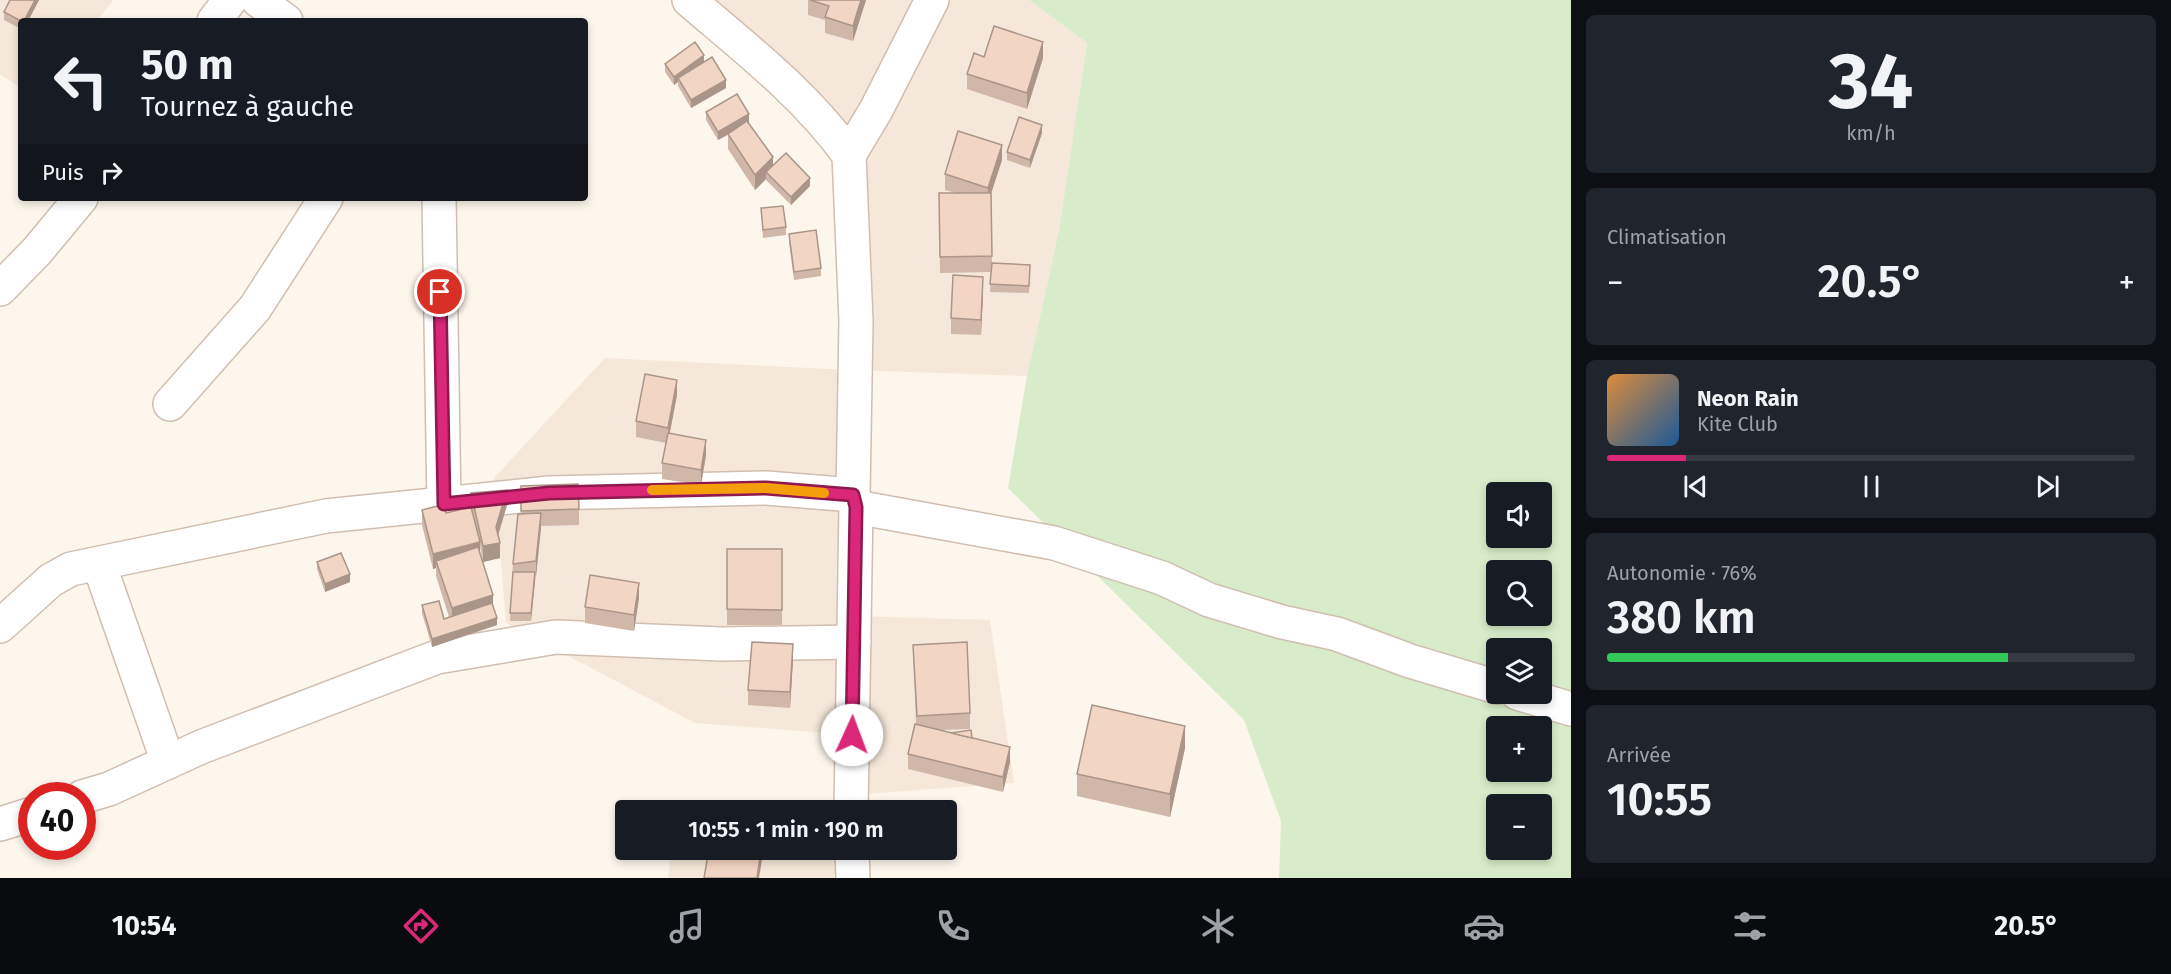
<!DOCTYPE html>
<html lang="fr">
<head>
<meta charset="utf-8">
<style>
	:root { --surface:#171b24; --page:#20242c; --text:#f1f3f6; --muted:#9ea1a6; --line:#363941; --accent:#db2777 }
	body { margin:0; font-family:"Fira Sans",sans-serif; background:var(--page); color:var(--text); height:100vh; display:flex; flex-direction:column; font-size:22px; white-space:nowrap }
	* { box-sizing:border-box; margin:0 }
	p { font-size:20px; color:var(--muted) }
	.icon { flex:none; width:33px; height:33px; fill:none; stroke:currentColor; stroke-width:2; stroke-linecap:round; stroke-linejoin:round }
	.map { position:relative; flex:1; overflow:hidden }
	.details { display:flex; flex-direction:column; gap:15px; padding:15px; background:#0d0f14; width:600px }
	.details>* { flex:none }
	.top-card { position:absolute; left:18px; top:18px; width:570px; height:183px; border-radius:6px; box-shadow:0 3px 9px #0003; background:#171b24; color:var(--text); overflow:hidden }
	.buttons { position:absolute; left:1486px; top:482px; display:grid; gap:12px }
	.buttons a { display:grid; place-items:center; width:66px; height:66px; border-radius:6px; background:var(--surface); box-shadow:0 3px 9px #0003; font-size:30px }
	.speed { position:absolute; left:18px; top:782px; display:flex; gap:12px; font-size:30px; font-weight:700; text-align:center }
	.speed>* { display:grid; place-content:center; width:78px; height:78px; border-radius:50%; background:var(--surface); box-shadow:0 3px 9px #0003; line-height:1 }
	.speed .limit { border:9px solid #d22; background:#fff; color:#111 }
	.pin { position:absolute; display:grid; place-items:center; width:51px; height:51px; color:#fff; margin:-26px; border:3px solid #fff; border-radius:50%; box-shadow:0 2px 6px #0007 }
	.me { position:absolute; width:66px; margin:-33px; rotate:2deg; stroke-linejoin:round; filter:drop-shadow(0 0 4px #0008) }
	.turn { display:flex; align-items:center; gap:21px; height:126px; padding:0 24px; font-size:27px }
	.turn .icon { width:78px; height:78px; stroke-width:2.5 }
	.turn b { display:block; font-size:42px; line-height:51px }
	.then { display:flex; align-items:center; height:57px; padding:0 24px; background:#0003; gap:12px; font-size:22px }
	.big { font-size:45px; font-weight:600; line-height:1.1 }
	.details .tile { flex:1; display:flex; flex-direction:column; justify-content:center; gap:9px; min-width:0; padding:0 21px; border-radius:9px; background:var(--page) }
	.details .dial { align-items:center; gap:0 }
	.dial b { font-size:78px; line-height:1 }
	.song { display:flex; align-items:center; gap:18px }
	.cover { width:72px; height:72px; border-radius:9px; background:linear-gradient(135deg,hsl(30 70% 55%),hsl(210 70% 35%)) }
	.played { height:6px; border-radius:3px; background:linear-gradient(90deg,var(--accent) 15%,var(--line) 15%) }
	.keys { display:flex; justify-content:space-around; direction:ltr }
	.heat { display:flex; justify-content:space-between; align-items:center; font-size:33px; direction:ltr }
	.charge { height:9px; border-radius:4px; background:linear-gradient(90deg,#34c759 76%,var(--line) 0) }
	.trip { position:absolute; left:615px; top:800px; width:342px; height:60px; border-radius:6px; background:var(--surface); box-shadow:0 3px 9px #0003; font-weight:600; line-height:60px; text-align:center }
	.tabs { display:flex; height:96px; justify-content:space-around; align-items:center; background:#090b0e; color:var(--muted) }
	.tabs .icon { width:42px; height:42px }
	.tabs .selected { color:var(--accent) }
	.tabs b { font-size:27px; color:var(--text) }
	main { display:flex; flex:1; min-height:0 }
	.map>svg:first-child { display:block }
</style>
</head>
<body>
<main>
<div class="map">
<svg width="1571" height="878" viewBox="0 0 1571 878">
	<rect width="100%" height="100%" fill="#fdf6ec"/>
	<g fill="#f5e8da">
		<polygon points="0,0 113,0 97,21 21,21 21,88 0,74"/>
		<polygon points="694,0 1029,0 1087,43 1059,230 1027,376 851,370 854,616 990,620 1014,783 851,795 852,735 695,723 506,623 494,478 605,358 851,370 838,156"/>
		<polygon points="672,849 849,849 849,878 668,878"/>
	</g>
	<path fill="#d8ecc9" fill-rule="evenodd" d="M 1029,0 L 1571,0 L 1571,878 L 1279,878 L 1281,821 L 1244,720 L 1008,488 L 1027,376 L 1059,230 L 1087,43 ZM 1497,492 L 1542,492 L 1542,537 L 1497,537 ZM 1497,570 L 1542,570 L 1542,615 L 1497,615 ZM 1497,648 L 1542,648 L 1542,693 L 1497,693 ZM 1497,726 L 1542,726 L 1542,771 L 1497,771 ZM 1497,804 L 1542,804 L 1542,849 L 1497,849 Z"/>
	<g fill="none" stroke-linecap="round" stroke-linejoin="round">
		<defs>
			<g id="minor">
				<polyline points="258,0 286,21"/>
				<polyline points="214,21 230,0"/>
				<polyline points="849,155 876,110 932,0"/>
				<polyline points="439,198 444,504"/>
				<polyline points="0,289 37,251 81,198"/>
				<polyline points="170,404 255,308 326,198"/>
				<polyline points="856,507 1054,543 1162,578 1209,600 1282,622 1337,634 1410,661 1497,687"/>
				<polyline points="99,564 168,762"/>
				<polyline points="0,626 51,580 71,569 326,516 549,493 766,488 853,495"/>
				<polyline points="1517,693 1571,709"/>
				<polyline points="82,797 109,789 201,747 437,657 556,637 721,644 854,642"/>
				<polyline points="0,824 32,814"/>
			</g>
			<g id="tertiary">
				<path d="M 689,0 C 745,48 805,94 849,155 L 856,321 L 853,495 L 856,507 L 851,810"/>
				<polyline points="852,849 853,878"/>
			</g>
		</defs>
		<use href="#minor" stroke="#d1beb0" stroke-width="36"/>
		<use href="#tertiary" stroke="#d1beb0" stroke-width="36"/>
		<use href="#minor" stroke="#fff" stroke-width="33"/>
		<use href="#tertiary" stroke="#fff" stroke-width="33"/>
	</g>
	<g fill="#d1b7a8">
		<polygon points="39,0 28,21 21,21 21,29 4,20 4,12"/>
		<polygon points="808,0 866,0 853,41 825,33 825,20 808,15"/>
		<polygon points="984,57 1043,58 1027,109 967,89 967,74"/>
		<polygon points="704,62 726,88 691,108 678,86 678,82 674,85 665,72 665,64"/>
		<polygon points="706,112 749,122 748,123 773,166 810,186 791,205 766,180 766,179 755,190 728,149 728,135 718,140 706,120"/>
		<polygon points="1042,133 1030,168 1007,160 1007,152"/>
		<polygon points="1002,160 991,193 992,263 1030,265 1029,293 990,292 991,272 940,273 939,193 956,193 945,190 945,174"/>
		<polygon points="761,208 786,227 786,235 763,238"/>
		<polygon points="789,234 821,268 821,276 794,280 789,242"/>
		<polygon points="983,292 981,335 951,334 951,318"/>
		<polygon points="677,395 669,434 706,455 701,485 662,479 662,463 666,443 636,437 636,421"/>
		<polygon points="521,486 579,509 579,525 541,526 531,621 510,621 513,564 521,513"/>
		<polygon points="471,493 507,505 498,536 500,558 483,562 480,546 480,554 493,608 497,625 432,647 422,613 422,605 444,619 449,617 436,576 436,568 433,569 422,525 422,510 446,513 471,508"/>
		<rect x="727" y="549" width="55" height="76"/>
		<polygon points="317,562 350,582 325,592 317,569"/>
		<polygon points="639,598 634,631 585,623 585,607"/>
		<polygon points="913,645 970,713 970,729 940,730 972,738 1010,762 1003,792 908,769 908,754 916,724"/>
		<polygon points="793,660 790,708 748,705 748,690"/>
		<polygon points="1185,748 1170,817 1077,796 1077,774"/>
	</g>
	<g fill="#aa9588">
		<polygon points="35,0 39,0 28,21 24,21"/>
		<polygon points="861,0 866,0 853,41 853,26"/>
		<polygon points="1043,42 1043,58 1027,109 1027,93"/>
		<polygon points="704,55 704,62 678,78 678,82 674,85 674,77"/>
		<polygon points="726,80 726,88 691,108 691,100"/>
		<polygon points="749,114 749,122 718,140 718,132"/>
		<polygon points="1042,125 1042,133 1030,168 1030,160"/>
		<polygon points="1002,145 1002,160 988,203 988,188"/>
		<polygon points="773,157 773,172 766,172 766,179 755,190 755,175"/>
		<polygon points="810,178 810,186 791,205 791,197"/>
		<polygon points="983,277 983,292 981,335 981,320"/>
		<polygon points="677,380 677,395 668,443 668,428"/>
		<polygon points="706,440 706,455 701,485 701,470"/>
		<polygon points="507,490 507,505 496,542 496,527"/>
		<polygon points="541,513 541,528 536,577 536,561"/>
		<polygon points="480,542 480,558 436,561 436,568 433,569 433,554"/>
		<polygon points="500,543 500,558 483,562 483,546"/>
		<polygon points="535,572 535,579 531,621 531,613"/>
		<polygon points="350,574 350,582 325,592 325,584"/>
		<polygon points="639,583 639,598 634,631 634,615"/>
		<polygon points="493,595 493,610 452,624 452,608"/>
		<polygon points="497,618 497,625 432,647 432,639"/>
		<polygon points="793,644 793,660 790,708 790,692"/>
		<polygon points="1185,726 1185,748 1170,817 1170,794"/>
		<polygon points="1010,747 1010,762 1003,792 1003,777"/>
		<polygon points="761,849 763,849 763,854 759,878 757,878"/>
	</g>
	<g fill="#f3d5c3" stroke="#aa9588" stroke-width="1.5">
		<polygon points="10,0 35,0 24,21 21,21 4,12"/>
		<polygon points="810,0 861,0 853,26 825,17 829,6"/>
		<polygon points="994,26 1043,42 1027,93 967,74 974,53 984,57"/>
		<polygon points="695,42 704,55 674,77 665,64"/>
		<polygon points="712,57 726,80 691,100 678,78"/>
		<polygon points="737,94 749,114 718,132 706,112"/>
		<polygon points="1019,117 1042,125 1030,160 1007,152"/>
		<polygon points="747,121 773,157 755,175 728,134"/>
		<polygon points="958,131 1002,145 988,188 945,174"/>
		<polygon points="786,153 810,178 791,197 766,172"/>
		<polygon points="939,193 991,193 992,256 940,257"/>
		<polygon points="783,206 786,227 763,230 761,208"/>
		<polygon points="816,230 821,268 794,272 789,234"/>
		<polygon points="992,263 1030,265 1029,286 990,284"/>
		<polygon points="953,275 983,277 981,320 951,318"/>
		<polygon points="645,374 677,380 668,428 636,421"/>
		<polygon points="668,433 706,440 701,470 662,463"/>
		<polygon points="578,484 579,509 521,511 521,486"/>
		<polygon points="507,490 496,527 500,543 483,546 471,493"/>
		<polygon points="445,504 446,513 471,507 480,542 433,554 422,510"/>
		<polygon points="541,513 536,561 513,564 518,514"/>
		<polygon points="478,547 493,595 452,608 436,561"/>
		<polygon points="727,549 782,549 782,610 727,609"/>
		<polygon points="341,553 350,574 325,584 317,562"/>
		<polygon points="513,572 535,572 531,613 510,613"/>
		<polygon points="590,575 639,583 634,615 585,607"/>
		<polygon points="439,601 444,619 492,603 497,618 432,639 422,605"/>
		<polygon points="752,642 793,644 790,692 748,690"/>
		<polygon points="967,642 970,713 917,716 913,645"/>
		<polygon points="1092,705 1185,726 1170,794 1077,774"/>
		<polygon points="915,724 1010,747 1003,777 908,754"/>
		<polygon points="971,730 972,738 951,733"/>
		<polygon points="709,849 761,849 757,878 704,878"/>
	</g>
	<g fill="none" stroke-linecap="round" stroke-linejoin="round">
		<defs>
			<polyline id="route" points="440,292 444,504 549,493 766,488 853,495 856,507 852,735"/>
		</defs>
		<use href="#route" stroke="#8e194d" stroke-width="15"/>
		<use href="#route" stroke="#db2777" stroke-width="10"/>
		<polyline stroke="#f59e0b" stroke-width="10" points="652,490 766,488 824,493"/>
	</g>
</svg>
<div class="buttons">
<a><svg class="icon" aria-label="sound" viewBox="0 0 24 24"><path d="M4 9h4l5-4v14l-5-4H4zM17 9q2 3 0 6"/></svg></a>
<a><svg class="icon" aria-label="search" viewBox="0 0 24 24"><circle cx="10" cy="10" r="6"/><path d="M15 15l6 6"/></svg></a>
<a><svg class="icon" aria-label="layers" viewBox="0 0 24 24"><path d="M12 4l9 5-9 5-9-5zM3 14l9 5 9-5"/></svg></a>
<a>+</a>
<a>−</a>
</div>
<div class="speed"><div class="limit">40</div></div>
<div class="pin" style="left:440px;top:292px;background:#d93025"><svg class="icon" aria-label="arrive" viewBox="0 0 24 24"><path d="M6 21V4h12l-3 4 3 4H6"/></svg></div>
<svg class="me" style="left:852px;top:735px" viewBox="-20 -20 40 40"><circle r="19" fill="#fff"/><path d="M0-13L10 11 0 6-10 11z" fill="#db2777"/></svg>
<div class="trip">10:55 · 1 min · 190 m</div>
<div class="top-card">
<div class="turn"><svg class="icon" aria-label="left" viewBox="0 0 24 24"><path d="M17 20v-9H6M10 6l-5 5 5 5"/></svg><div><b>50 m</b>Tournez à gauche</div></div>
<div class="then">Puis<svg class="icon" aria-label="right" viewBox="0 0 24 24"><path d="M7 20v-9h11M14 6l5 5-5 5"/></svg></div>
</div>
</div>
<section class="details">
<div class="tile dial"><b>34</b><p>km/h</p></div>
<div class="tile"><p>Climatisation</p>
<div class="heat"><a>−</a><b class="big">20.5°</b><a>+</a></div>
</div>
<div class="tile">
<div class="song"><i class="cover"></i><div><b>Neon Rain</b><p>Kite Club</p></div></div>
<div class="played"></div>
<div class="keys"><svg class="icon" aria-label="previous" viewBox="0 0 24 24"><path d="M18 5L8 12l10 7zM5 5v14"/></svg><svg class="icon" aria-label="pause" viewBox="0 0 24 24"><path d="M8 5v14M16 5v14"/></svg><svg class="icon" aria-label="next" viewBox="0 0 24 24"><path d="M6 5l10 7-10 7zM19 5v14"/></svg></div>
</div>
<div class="tile"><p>Autonomie · 76%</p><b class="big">380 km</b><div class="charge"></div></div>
<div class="tile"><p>Arrivée</p><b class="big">10:55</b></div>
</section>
</main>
<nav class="tabs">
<b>10:54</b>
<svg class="icon selected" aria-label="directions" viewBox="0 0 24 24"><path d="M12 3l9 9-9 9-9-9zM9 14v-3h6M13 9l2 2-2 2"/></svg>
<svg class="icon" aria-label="music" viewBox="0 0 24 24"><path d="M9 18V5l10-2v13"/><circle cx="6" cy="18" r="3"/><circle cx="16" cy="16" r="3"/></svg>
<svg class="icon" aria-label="phone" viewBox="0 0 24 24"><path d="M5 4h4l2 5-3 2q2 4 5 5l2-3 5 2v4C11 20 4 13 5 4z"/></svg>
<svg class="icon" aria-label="climate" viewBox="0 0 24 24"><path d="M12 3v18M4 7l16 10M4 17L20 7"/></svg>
<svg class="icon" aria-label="car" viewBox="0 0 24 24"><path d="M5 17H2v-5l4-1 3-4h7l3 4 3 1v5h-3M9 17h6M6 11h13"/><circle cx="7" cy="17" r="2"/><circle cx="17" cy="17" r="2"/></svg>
<svg class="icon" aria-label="filters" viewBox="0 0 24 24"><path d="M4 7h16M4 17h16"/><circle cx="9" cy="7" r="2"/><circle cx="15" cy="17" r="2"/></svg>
<b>20.5°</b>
</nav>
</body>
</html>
